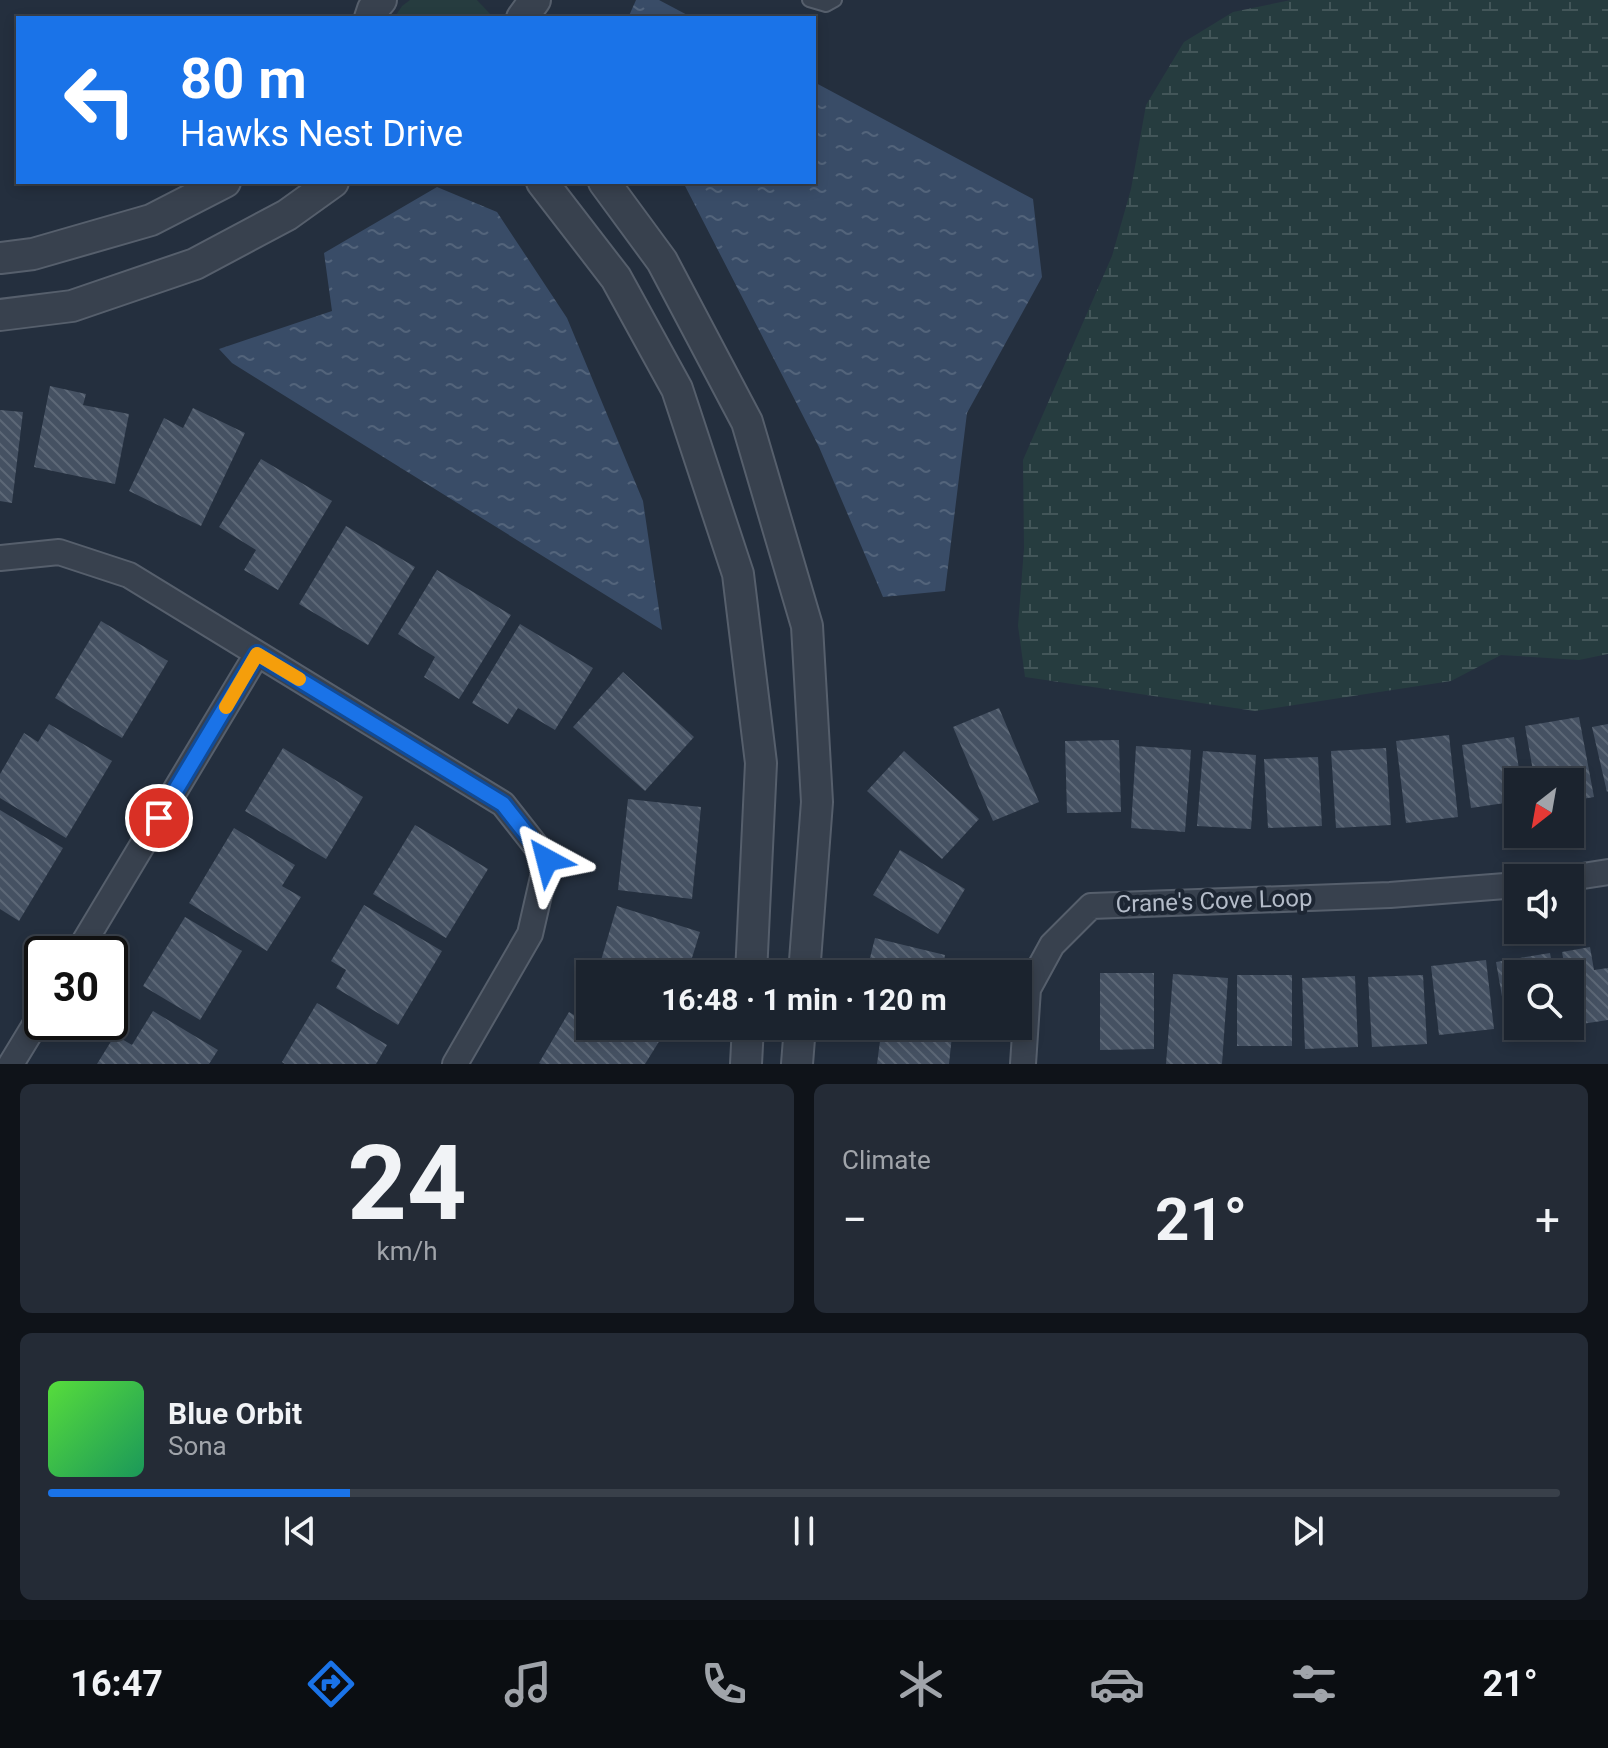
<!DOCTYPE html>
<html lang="en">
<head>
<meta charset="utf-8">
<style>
	:root { --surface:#1b232e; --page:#242b36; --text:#f1f3f6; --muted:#a0a4aa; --line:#39404a; --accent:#1a73e8 }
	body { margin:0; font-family:Roboto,sans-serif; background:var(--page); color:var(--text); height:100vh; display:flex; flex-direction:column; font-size:30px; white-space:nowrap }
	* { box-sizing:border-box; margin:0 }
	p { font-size:26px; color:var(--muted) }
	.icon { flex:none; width:44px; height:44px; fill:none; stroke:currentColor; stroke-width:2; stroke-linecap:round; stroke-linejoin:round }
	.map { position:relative; height:1064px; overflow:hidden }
	.panel { display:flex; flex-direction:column; gap:20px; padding:20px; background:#0f1319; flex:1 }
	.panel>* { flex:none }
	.top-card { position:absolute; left:16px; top:16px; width:800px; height:168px; border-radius:0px; box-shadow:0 4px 12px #0003,0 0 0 2px var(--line); background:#1a73e8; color:#fff; overflow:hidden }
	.needle { width:52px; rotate:211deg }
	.buttons { position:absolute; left:1504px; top:768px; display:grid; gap:16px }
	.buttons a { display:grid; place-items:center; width:80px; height:80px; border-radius:0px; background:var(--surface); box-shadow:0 4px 12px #0003,0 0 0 2px var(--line); font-size:40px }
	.speed { position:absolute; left:24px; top:936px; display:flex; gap:16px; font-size:40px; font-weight:700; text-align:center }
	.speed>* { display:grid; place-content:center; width:104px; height:104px; border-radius:50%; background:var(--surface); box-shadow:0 4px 12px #0003,0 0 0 2px var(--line); line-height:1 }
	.speed .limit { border:4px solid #111; border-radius:12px; background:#fff; color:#111 }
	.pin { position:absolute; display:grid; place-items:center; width:68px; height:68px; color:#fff; margin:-34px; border:4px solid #fff; border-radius:50%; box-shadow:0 2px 8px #0007 }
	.me { position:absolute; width:88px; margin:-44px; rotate:322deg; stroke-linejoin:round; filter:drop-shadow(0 0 6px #0008) }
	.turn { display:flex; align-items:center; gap:28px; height:168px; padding:0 32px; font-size:36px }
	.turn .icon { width:104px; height:104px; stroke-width:2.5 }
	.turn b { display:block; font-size:56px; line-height:68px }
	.big { font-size:60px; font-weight:700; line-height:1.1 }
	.panel .widget { flex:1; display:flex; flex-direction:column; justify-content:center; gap:12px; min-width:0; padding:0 28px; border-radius:12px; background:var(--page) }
	.panel .dial { align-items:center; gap:0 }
	.dial b { font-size:104px; line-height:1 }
	.song { display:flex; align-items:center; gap:24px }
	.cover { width:96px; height:96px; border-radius:12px; background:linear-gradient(135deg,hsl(110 70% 55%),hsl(150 70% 35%)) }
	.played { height:8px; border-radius:4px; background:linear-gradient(90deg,var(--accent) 20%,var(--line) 20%) }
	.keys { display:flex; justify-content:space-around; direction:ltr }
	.heat { display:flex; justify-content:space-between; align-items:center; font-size:44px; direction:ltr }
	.panel .tiles { flex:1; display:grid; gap:20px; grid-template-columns:1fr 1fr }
	.widget:last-child { grid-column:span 2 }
	.trip { position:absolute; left:576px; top:960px; width:456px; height:80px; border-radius:0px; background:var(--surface); box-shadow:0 4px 12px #0003,0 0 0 2px var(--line); font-weight:700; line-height:80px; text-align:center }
	.tab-bar { display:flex; height:128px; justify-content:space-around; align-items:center; background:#0b0e12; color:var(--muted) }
	.tab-bar .icon { width:56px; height:56px }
	.tab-bar .selected { color:var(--accent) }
	.tab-bar b { font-size:36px; color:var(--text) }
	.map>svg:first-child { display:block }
</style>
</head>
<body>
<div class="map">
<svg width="1608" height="1064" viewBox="0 0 1608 1064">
	<defs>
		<pattern id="wetland-marsh" width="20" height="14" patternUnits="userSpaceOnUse" patternTransform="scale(2)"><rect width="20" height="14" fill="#263c3f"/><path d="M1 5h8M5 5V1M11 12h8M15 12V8" fill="none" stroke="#435659"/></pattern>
		<pattern id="water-ripples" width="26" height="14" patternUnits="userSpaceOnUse" patternTransform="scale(2)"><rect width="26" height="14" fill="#394c67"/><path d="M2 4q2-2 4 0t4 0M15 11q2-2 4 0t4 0" fill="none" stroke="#53647b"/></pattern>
		<pattern id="building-back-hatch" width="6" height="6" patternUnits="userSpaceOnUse" patternTransform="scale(2)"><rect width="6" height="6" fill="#455162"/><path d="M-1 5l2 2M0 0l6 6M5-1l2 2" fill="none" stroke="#5d6877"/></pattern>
	</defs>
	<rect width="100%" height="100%" fill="#242f3e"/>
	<polygon fill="#263c3f" points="410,0 477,0 494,18 394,18 402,6"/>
	<polygon fill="url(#wetland-marsh)" points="1291,0 1608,0 1608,654 1579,660 1501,655 1451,681 1255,711 1025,677 1018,626 1024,548 1023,460 1112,256 1131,189 1146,105 1184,42 1233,12"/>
	<g fill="url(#water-ripples)">
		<polygon points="636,0 659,0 693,18 628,18"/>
		<polygon points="814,82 1033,199 1042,277 967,413 945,591 883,597 819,447 683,182 814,182"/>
		<polygon points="437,187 497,212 567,318 643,501 662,630 232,363 219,349 332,311 324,253"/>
	</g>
	<g fill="url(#building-back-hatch)">
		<polygon points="50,386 86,394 83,405 129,414 115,484 34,467"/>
		<polygon points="193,408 245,433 201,526 129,491 164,418 183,428"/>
		<polygon points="0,410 23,412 12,503 0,501"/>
		<polygon points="261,459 332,501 278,590 244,570 256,550 219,527"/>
		<polygon points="346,526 415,567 368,645 299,604"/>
		<polygon points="437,570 511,615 459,699 424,677 435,657 398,634"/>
		<polygon points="101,621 168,661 122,738 55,698"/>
		<polygon points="520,624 593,668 555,730 518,708 508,724 472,703"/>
		<polygon points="623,672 694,737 645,791 573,727"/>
		<polygon points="999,708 1039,802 993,821 953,727"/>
		<polygon points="1579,717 1594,797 1570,801 1570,782 1535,782 1525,726"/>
		<polygon points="49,724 112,761 66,838 0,798 0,774 24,733 38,742"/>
		<polygon points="1608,724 1608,791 1607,792 1592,727"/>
		<polygon points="1449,735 1458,817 1406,823 1396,741"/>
		<polygon points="1514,737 1521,782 1518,782 1518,801 1471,808 1462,745"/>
		<polygon points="1119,740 1121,812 1067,813 1065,741"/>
		<polygon points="1136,746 1191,750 1185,832 1131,828"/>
		<polygon points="283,748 363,797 326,859 245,811"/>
		<polygon points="1386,748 1391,825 1336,828 1331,751"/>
		<polygon points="904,751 979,819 942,859 867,791"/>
		<polygon points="1203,751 1256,755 1251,829 1197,826"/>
		<polygon points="1318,757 1322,826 1268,828 1264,759"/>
		<polygon points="628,799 701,807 692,899 618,890"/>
		<polygon points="0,810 63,848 19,921 0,909"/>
		<polygon points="415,825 488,869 446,938 373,894"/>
		<polygon points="234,828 295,865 282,886 301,897 267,951 189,903"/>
		<polygon points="900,850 965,889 938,934 873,895"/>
		<polygon points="364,905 442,951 398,1025 336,988 346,970 331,961"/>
		<polygon points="617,906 700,932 687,974 597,974"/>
		<polygon points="185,917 242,951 200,1020 143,986"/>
		<polygon points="875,938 945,955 941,974 866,974"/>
		<polygon points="1590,947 1594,970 1608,968 1608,1020 1575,1025 1570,997 1570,974 1566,974 1562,952"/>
		<polygon points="1550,953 1554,974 1518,974 1518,1026 1525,1026 1525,1028 1508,1031 1496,962"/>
		<polygon points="1486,960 1494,1029 1439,1035 1431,966"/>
		<polygon points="1100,973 1154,973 1154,1049 1100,1050"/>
		<polygon points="1173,974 1228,978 1222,1064 1166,1064"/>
		<rect x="1237" y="975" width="55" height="71"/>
		<polygon points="1423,975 1427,1044 1372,1047 1368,977"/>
		<polygon points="1355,976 1358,1047 1305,1049 1302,978"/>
		<polygon points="317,1003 387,1045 376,1064 285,1064 282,1062"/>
		<polygon points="153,1011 218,1050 209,1064 97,1064 115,1035 132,1045"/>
		<polygon points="569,1012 587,1023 590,1018 590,1026 638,1026 660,1040 645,1064 541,1064 539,1063"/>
		<polygon points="882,1026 953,1026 949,1064 877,1064"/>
	</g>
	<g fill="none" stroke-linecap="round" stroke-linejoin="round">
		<defs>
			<polyline id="service" points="809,0 826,5 835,0"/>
			<g id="minor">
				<polyline points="0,558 59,552 129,575 503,804 547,860 530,934 455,1064"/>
				<polyline points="1570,878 1608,872"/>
				<polyline points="77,954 257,654"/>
				<polyline points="11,1064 42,1013"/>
				<polyline points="1023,1064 1028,989 1052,945 1091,906 1390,895 1518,885"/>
			</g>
			<g id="tertiary">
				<polyline points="370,18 373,9 381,0"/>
				<polyline points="522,18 535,0"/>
				<polyline points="542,182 616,278 677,389 738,574 761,763 751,974"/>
				<polyline points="604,182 662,261 747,422 807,626 817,802 804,974"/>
				<polyline points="0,258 33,254 151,220 225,182"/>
				<polyline points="0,315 72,306 195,264 287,215 333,182"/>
				<polyline points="746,1064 748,1026"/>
				<polyline points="797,1064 800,1026"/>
			</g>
		</defs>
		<use href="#service" stroke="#565f6c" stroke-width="16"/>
		<use href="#minor" stroke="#565f6c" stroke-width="28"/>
		<use href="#tertiary" stroke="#565f6c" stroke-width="34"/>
		<use href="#service" stroke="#38414e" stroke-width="12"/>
		<use href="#minor" stroke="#38414e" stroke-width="24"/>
		<use href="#tertiary" stroke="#38414e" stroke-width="30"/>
	</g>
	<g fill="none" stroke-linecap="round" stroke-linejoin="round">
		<defs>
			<polyline id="route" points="159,818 257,654 503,804 547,860"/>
		</defs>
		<use href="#route" stroke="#114b97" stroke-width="20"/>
		<use href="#route" stroke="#1a73e8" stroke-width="14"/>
		<polyline stroke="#f59e0b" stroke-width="14" points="226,707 257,654 299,679"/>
	</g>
	<g text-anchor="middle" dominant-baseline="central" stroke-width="8" stroke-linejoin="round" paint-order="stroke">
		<g font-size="24" fill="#b4bcc9" stroke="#1d2633">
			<text transform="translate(1214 901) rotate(-2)">Crane's Cove Loop</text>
		</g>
	</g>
</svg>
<div class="buttons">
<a><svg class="needle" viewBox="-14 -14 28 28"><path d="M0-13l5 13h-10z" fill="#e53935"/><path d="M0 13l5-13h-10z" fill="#a0a4aa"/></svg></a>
<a><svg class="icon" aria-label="sound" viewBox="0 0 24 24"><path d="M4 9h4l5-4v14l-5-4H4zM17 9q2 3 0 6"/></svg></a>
<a><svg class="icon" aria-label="search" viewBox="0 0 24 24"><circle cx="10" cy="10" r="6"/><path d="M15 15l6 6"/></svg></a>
</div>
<div class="speed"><div class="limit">30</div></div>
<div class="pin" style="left:159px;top:818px;background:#d93025"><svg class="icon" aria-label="arrive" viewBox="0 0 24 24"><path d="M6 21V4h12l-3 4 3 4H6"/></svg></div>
<svg class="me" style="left:547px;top:860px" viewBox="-20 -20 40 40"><path d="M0-17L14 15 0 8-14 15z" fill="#1a73e8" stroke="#fff" stroke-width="4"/></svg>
<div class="trip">16:48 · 1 min · 120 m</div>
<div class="top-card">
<div class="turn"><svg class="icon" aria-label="left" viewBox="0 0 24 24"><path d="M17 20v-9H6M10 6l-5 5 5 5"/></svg><div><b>80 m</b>Hawks Nest Drive</div></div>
</div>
</div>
<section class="panel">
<div class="tiles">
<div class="widget dial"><b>24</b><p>km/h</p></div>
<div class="widget"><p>Climate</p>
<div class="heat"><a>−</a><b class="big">21°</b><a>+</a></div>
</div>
<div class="widget">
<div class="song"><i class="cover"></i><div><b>Blue Orbit</b><p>Sona</p></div></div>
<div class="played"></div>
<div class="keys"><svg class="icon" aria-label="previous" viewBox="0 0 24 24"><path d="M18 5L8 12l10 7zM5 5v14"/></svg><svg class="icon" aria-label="pause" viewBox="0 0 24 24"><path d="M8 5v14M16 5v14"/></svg><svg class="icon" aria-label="next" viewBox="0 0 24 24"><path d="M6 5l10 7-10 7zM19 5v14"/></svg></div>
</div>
</div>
</section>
<nav class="tab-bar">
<b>16:47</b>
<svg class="icon selected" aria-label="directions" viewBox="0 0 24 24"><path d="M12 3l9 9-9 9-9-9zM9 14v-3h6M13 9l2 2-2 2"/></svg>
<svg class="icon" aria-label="music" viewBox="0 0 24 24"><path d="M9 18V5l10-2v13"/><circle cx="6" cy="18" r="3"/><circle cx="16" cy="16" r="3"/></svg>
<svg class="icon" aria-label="phone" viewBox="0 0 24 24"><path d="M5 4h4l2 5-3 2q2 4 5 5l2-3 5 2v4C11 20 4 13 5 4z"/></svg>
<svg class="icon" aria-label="climate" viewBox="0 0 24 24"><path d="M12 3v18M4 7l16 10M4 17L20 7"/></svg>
<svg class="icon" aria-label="car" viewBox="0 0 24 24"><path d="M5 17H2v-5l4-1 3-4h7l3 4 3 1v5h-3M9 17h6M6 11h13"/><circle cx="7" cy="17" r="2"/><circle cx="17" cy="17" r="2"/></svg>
<svg class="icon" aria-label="filters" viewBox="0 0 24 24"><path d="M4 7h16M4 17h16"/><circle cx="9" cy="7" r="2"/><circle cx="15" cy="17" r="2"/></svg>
<b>21°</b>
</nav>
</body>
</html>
